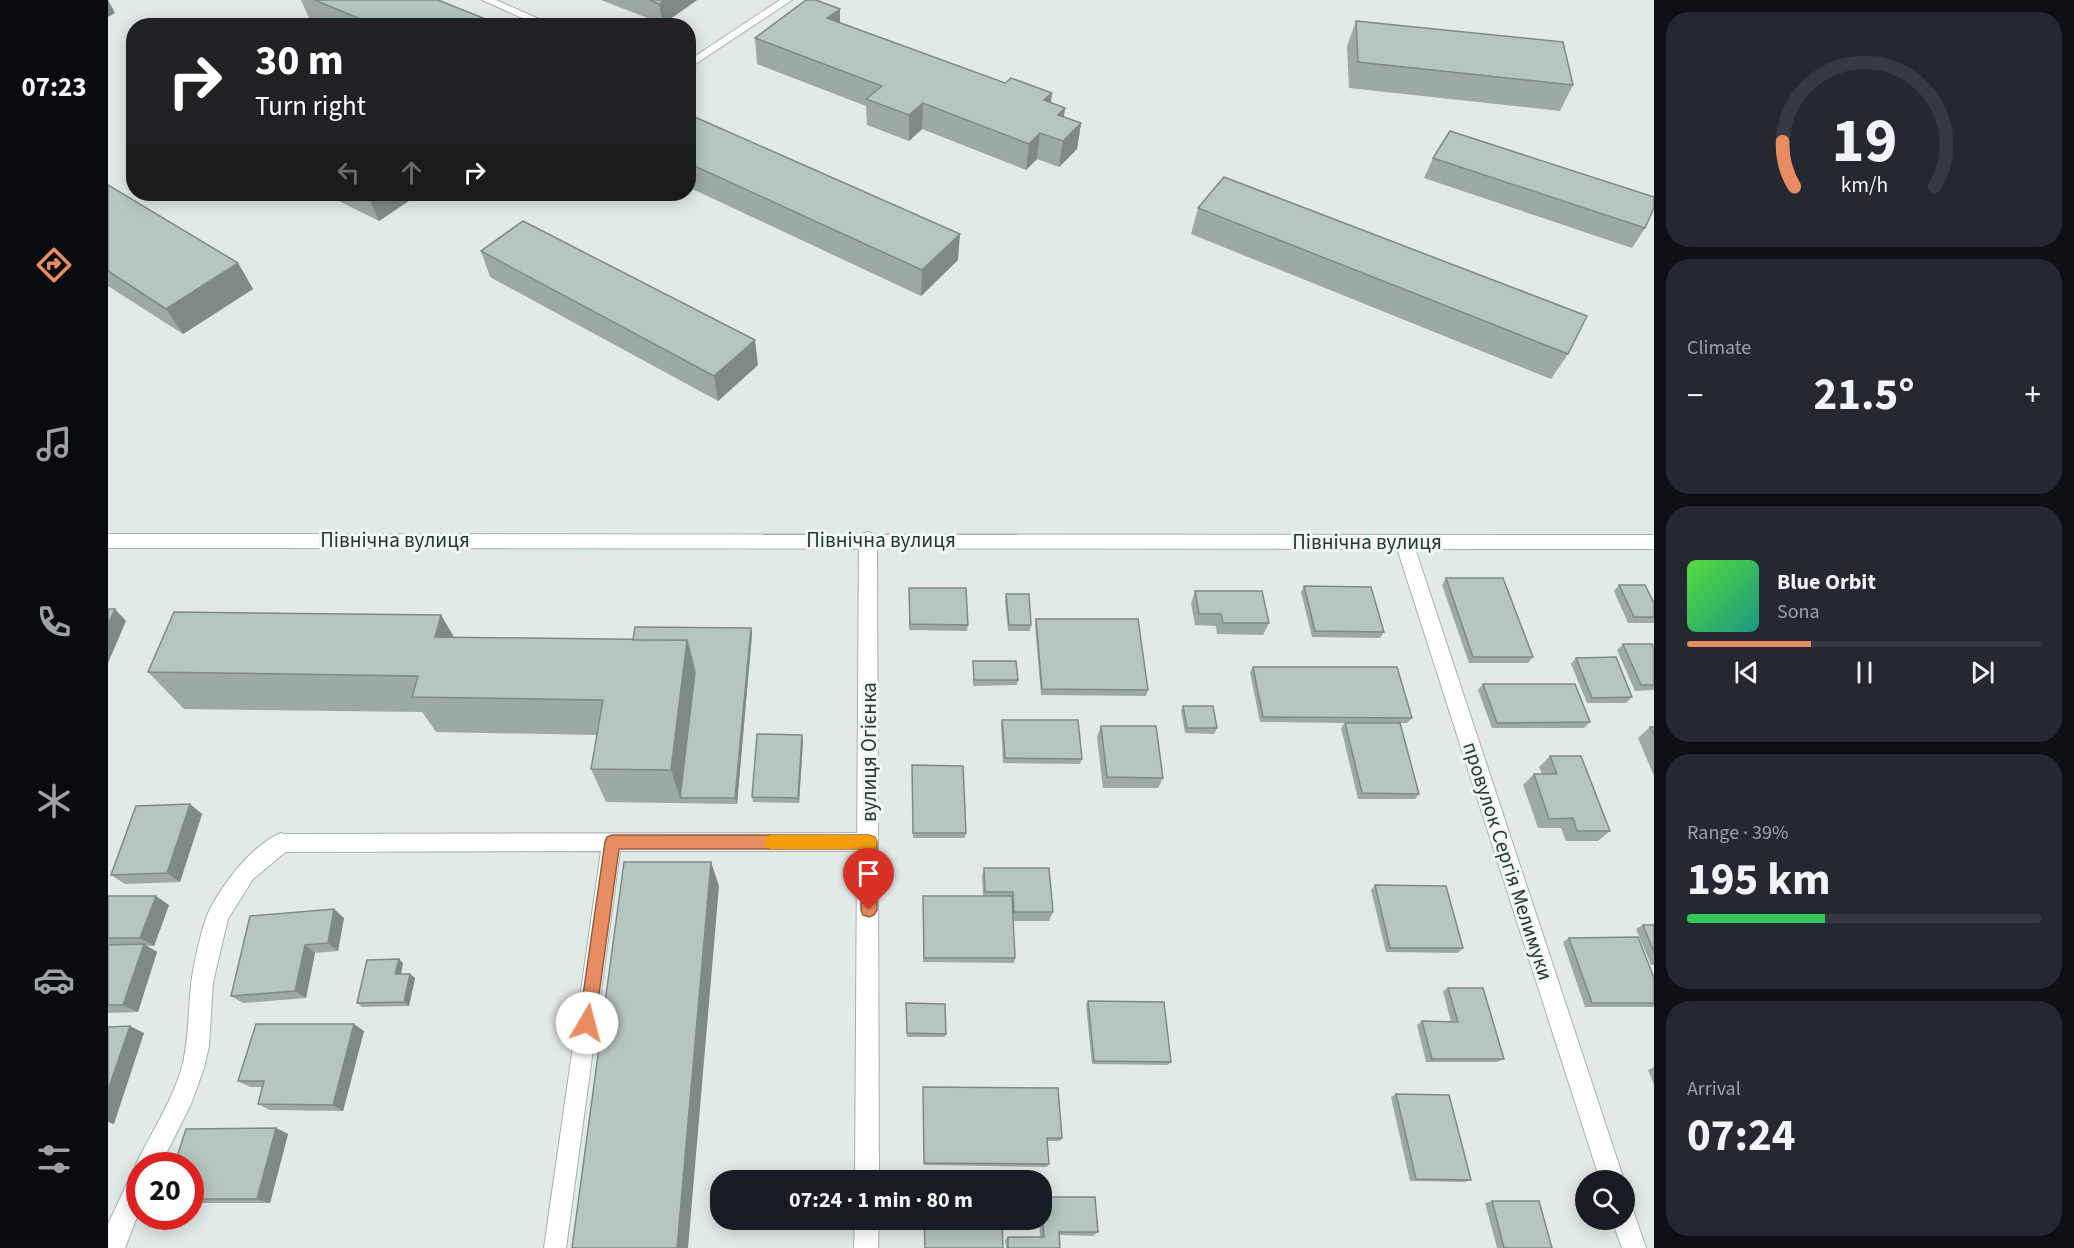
<!DOCTYPE html>
<html lang="en">
<head>
<meta charset="utf-8">
<style>
	:root { --surface:#171b24; --page:#242831; --text:#f1f3f6; --muted:#9ea1a6; --line:#363941; --accent:#e88c61 }
	body { margin:0; font-family:"Source Sans 3",sans-serif; background:var(--page); color:var(--text); height:100vh; display:flex; flex-direction:column; font-size:22px; white-space:nowrap }
	* { box-sizing:border-box; margin:0 }
	p { font-size:20px; color:var(--muted) }
	.icon { flex:none; width:33px; height:33px; fill:none; stroke:currentColor; stroke-width:2; stroke-linecap:round; stroke-linejoin:round }
	.map { position:relative; flex:1; overflow:hidden }
	.drawer { display:flex; flex-direction:column; gap:12px; padding:12px; background:#0d0f14; width:420px }
	.drawer>* { flex:none }
	.guide { position:absolute; left:18px; top:18px; width:570px; height:183px; border-radius:24px; box-shadow:0 3px 15px #0003; background:#202124; color:#fff; overflow:hidden }
	.tools { position:absolute; left:1467px; top:1170px; display:grid; gap:12px }
	.tools a { display:grid; place-items:center; width:60px; height:60px; border-radius:50%; background:var(--surface); box-shadow:0 3px 15px #0003; font-size:30px }
	.speed { position:absolute; left:18px; top:1152px; display:flex; gap:12px; font-size:30px; font-weight:700; text-align:center }
	.speed>* { display:grid; place-content:center; width:78px; height:78px; border-radius:50%; background:var(--surface); box-shadow:0 3px 15px #0003; line-height:1 }
	.speed .limit { border:9px solid #d22; background:#fff; color:#111 }
	.pin { position:absolute; display:grid; place-items:center; width:51px; height:51px; color:#fff; margin:-62px -26px; border-radius:50% 50% 50% 0; rotate:-45deg; box-shadow:0 0 6px #0007 }
	.pin .icon { rotate:45deg }
	.me { position:absolute; width:66px; margin:-33px; rotate:8deg; stroke-linejoin:round; filter:drop-shadow(0 0 4px #0008) }
	.turn { display:flex; align-items:center; gap:21px; height:126px; padding:0 30px; font-size:27px }
	.turn .icon { width:78px; height:78px; stroke-width:2.5 }
	.turn b { display:block; font-size:42px; line-height:51px }
	.lanes { display:flex; align-items:center; height:57px; padding:0 30px; background:#0003; justify-content:center; gap:30px; direction:ltr }
	.lanes .off { opacity:.35 }
	.big { font-size:45px; font-weight:700; line-height:1.1 }
	.drawer .card { flex:1; display:flex; flex-direction:column; justify-content:center; gap:9px; min-width:0; padding:0 21px; border-radius:24px; background:var(--page) }
	.drawer .dial { align-items:center; gap:0 }
	.dial svg { height:156px; overflow:visible; fill:none; stroke:var(--line); stroke-width:7; stroke-linecap:round; text-anchor:middle }
	.dial text { fill:var(--text); stroke:none }
	.song { display:flex; align-items:center; gap:18px }
	.cover { width:72px; height:72px; border-radius:9px; background:linear-gradient(135deg,hsl(110 70% 55%),hsl(170 70% 35%)) }
	.played { height:6px; border-radius:3px; background:linear-gradient(90deg,var(--accent) 35%,var(--line) 35%) }
	.keys { display:flex; justify-content:space-around; direction:ltr }
	.heat { display:flex; justify-content:space-between; align-items:center; font-size:33px; direction:ltr }
	.charge { height:9px; border-radius:4px; background:linear-gradient(90deg,#34c759 39%,var(--line) 0) }
	.trip { position:absolute; left:602px; top:1170px; width:342px; height:60px; border-radius:24px; background:var(--surface); box-shadow:0 3px 15px #0003; font-weight:700; line-height:60px; text-align:center }
	main { display:flex; flex:1; min-height:0 }
	.dock { display:flex; flex-direction:column; width:108px; justify-content:space-around; align-items:center; background:#090b0e; color:var(--muted) }
	.dock .icon { width:42px; height:42px }
	.dock .selected { color:var(--accent) }
	.dock b { font-size:27px; color:var(--text) }
	.map>svg:first-child { display:block }
</style>
</head>
<body>
<main>
<nav class="dock">
<b>07:23</b>
<svg class="icon selected" aria-label="directions" viewBox="0 0 24 24"><path d="M12 3l9 9-9 9-9-9zM9 14v-3h6M13 9l2 2-2 2"/></svg>
<svg class="icon" aria-label="music" viewBox="0 0 24 24"><path d="M9 18V5l10-2v13"/><circle cx="6" cy="18" r="3"/><circle cx="16" cy="16" r="3"/></svg>
<svg class="icon" aria-label="phone" viewBox="0 0 24 24"><path d="M5 4h4l2 5-3 2q2 4 5 5l2-3 5 2v4C11 20 4 13 5 4z"/></svg>
<svg class="icon" aria-label="climate" viewBox="0 0 24 24"><path d="M12 3v18M4 7l16 10M4 17L20 7"/></svg>
<svg class="icon" aria-label="car" viewBox="0 0 24 24"><path d="M5 17H2v-5l4-1 3-4h7l3 4 3 1v5h-3M9 17h6M6 11h13"/><circle cx="7" cy="17" r="2"/><circle cx="17" cy="17" r="2"/></svg>
<svg class="icon" aria-label="filters" viewBox="0 0 24 24"><path d="M4 7h16M4 17h16"/><circle cx="9" cy="7" r="2"/><circle cx="15" cy="17" r="2"/></svg>
</nav>
<div class="map">
<svg width="1546" height="1248" viewBox="0 0 1546 1248">
	<rect width="100%" height="100%" fill="#e1eae7"/>
	<g fill="none" stroke-linecap="round" stroke-linejoin="round">
		<defs>
			<g id="service">
				<polygon points="374,0 388,0 447,26 432,26"/>
				<polygon points="672,0 684,0 580,69 580,61"/>
				<polygon points="761,833 768,836 770,842 768,848 761,851 512,851 458,1248 436,1248 493,851 173,852 166,849 164,843 166,837 173,834"/>
			</g>
			<g id="minor">
				<polygon points="760,532 766,534 769,539 771,1180 747,1180 751,539 754,534"/>
				<polygon points="1296,535 1302,537 1305,542 1516,1180 1492,1180 1287,542 1290,537"/>
				<path d="M 173,833 L 180,836 L 183,843 L 180,850 L 145,879 L 120,919 L 105,982 L 101,1046 L 96,1068 L 83,1104 L 52,1166 L 32,1166 L 32,1209 L 17,1248 L 0,1248 L 0,1224 L 24,1173 L 29,1170 L 27,1166 L 31,1158 C 46,1128 65,1099 74,1067 C 81,1040 80,1012 83,985 C 85,967 94,924 102,909 C 116,882 144,845 173,833 Z"/>
				<polygon points="1516,1207 1525,1210 1538,1248 1514,1248 1504,1220 1516,1220"/>
				<polygon points="747,1220 771,1220 770,1248 746,1248"/>
			</g>
			<polygon id="secondary" points="0,534 1546,535 1546,549 0,548"/>
		</defs>
		<use href="#service" stroke="#a4b1ae" stroke-width="2"/>
		<use href="#minor" stroke="#a4b1ae" stroke-width="2"/>
		<use href="#secondary" stroke="#a0b5af" stroke-width="2"/>
		<use href="#service" fill="#fff" fill-rule="evenodd"/>
		<use href="#minor" fill="#fff" fill-rule="evenodd"/>
		<use href="#secondary" fill="#fff" fill-rule="evenodd"/>
	</g>
	<g fill="#9da9a5">
		<polygon points="193,0 330,0 395,26 217,26 201,18"/>
		<polygon points="493,0 589,0 555,24"/>
		<polygon points="1248,21 1465,85 1452,111 1241,88 1239,46"/>
		<polygon points="732,23 897,83 944,93 943,103 957,108 956,117 973,123 969,149 951,167 929,159 918,170 814,129 801,141 759,125 758,106 649,64 647,38"/>
		<polygon points="580,114 850,260 813,296 580,187"/>
		<polygon points="1325,158 1537,228 1524,248 1316,178"/>
		<polygon points="0,185 130,263 145,289 75,334 0,286"/>
		<polygon points="217,194 311,194 271,221"/>
		<polygon points="1090,208 1460,354 1443,379 1083,234"/>
		<polygon points="373,251 650,365 610,401 382,277"/>
		<polygon points="1338,578 1425,657 1420,663 1361,663 1334,585"/>
		<polygon points="1511,585 1546,603 1546,623 1520,623 1506,591"/>
		<polygon points="1196,586 1276,632 1272,638 1204,637 1193,592"/>
		<polygon points="801,588 860,625 859,631 801,630"/>
		<polygon points="1087,591 1161,623 1155,635 1109,634 1108,626 1087,625 1083,603"/>
		<polygon points="898,594 923,625 922,631 900,631 897,601"/>
		<polygon points="333,615 346,637 525,640 643,628 644,634 629,804 498,802 483,769 489,735 328,732 314,712 76,709 40,672"/>
		<polygon points="928,619 1040,690 1038,696 933,695 927,625"/>
		<polygon points="1515,644 1546,648 1546,690 1527,691 1509,650"/>
		<polygon points="1468,658 1524,697 1518,703 1479,703 1463,664"/>
		<polygon points="865,661 910,680 909,685 865,686"/>
		<polygon points="1145,667 1304,718 1299,723 1279,723 1311,794 1307,799 1250,799 1233,728 1237,723 1152,722 1142,672"/>
		<polygon points="1375,684 1482,722 1476,728 1384,728 1370,690"/>
		<polygon points="1075,706 1109,728 1106,734 1077,733 1073,711"/>
		<polygon points="894,720 974,759 972,764 895,763 893,725"/>
		<polygon points="993,726 1055,778 1050,788 995,788 989,737"/>
		<polygon points="1542,727 1546,727 1546,776 1530,738"/>
		<polygon points="695,740 691,803 645,802 644,797"/>
		<polygon points="1442,756 1502,831 1490,841 1458,841 1453,828 1430,828 1415,785 1426,774 1434,774 1431,767"/>
		<polygon points="804,770 858,833 857,838 805,838"/>
		<polygon points="94,814 72,882 17,884 3,875"/>
		<polygon points="876,868 945,912 941,921 905,921 907,958 906,963 815,962 815,901 875,896 874,877"/>
		<polygon points="1267,885 1355,948 1350,953 1278,952 1263,890"/>
		<polygon points="0,896 61,905 46,946 39,946 49,952 30,1012 0,1013"/>
		<polygon points="236,918 230,951 207,953 198,998 135,1003 123,996"/>
		<polygon points="1535,925 1546,925 1546,965 1543,965 1528,929"/>
		<polygon points="1461,938 1546,978 1546,1007 1477,1007 1455,942"/>
		<polygon points="295,963 293,974 302,974 307,978 301,1006 254,1007 249,1003"/>
		<polygon points="1340,988 1396,1059 1389,1062 1318,1062 1309,1025 1314,1021 1343,1022 1335,991"/>
		<polygon points="980,1001 1063,1062 1060,1065 984,1064 978,1005"/>
		<polygon points="798,1003 838,1034 837,1037 799,1037"/>
		<polygon points="256,1031 235,1111 162,1110 150,1104 154,1087 142,1087 130,1081"/>
		<polygon points="1546,1067 1546,1085 1540,1070"/>
		<polygon points="815,1087 954,1138 952,1141 939,1141 941,1164 939,1167 816,1165"/>
		<polygon points="1288,1094 1363,1180 1357,1182 1302,1181 1283,1097"/>
		<polygon points="168,1128 180,1134 162,1203 82,1203 82,1166"/>
		<polygon points="933,1197 990,1232 985,1236 951,1235 952,1248 898,1248 897,1240 900,1237 932,1237 931,1220 933,1220"/>
		<polygon points="1384,1201 1444,1248 1389,1248 1377,1203"/>
	</g>
	<g fill="#7f8a86">
		<polygon points="0,0 7,13 0,17"/>
		<polygon points="557,0 589,0 555,24 551,4"/>
		<polygon points="732,9 732,34 719,18"/>
		<polygon points="944,93 940,119 936,100"/>
		<polygon points="815,103 814,129 801,141 801,115"/>
		<polygon points="957,108 953,134 950,115"/>
		<polygon points="973,123 969,149 951,167 955,141"/>
		<polygon points="932,133 929,159 918,170 921,144"/>
		<polygon points="262,194 311,194 271,221 260,195"/>
		<polygon points="852,234 850,260 813,296 814,270"/>
		<polygon points="130,263 145,289 75,334 58,309"/>
		<polygon points="647,340 650,365 610,401 606,376"/>
		<polygon points="7,609 18,621 0,663 0,624"/>
		<polygon points="333,615 355,653 327,637"/>
		<polygon points="643,628 644,634 629,804 627,798"/>
		<polygon points="579,640 589,678 572,798 563,770"/>
		<polygon points="694,735 695,740 691,803 690,798"/>
		<polygon points="82,804 94,814 72,882 59,873"/>
		<polygon points="603,862 611,886 580,1248 569,1248"/>
		<polygon points="48,896 61,905 46,946 32,938"/>
		<polygon points="226,909 236,918 230,951 220,943"/>
		<polygon points="36,944 49,952 30,1012 15,1005"/>
		<polygon points="197,945 207,953 198,998 187,991"/>
		<polygon points="291,959 295,963 292,978 287,974"/>
		<polygon points="302,974 307,978 301,1006 296,1002"/>
		<polygon points="246,1024 256,1031 235,1111 225,1105"/>
		<polygon points="22,1026 36,1033 6,1124 0,1122 0,1090"/>
		<polygon points="168,1128 180,1134 162,1203 149,1199"/>
	</g>
	<g fill="#b6c5c0" stroke="#7f8a86" stroke-width="1.5">
		<polygon points="207,0 330,0 395,26 269,26"/>
		<polygon points="541,0 557,0 551,4"/>
		<polygon points="698,0 708,0 732,9 719,18 897,83 903,78 944,93 936,100 957,108 950,115 973,123 955,141 932,133 921,144 815,103 801,115 758,99 774,86 647,38"/>
		<polygon points="1248,21 1455,42 1465,85 1250,62"/>
		<polygon points="580,114 852,234 814,270 580,163"/>
		<polygon points="1342,131 1546,197 1546,208 1537,228 1325,158"/>
		<polygon points="1116,177 1479,316 1460,354 1090,208"/>
		<polygon points="0,185 130,263 58,309 0,271"/>
		<polygon points="415,221 647,340 606,376 373,251"/>
		<polygon points="1338,578 1395,578 1425,657 1365,657"/>
		<polygon points="1511,585 1537,585 1546,603 1546,617 1526,617"/>
		<polygon points="1196,586 1263,587 1276,632 1207,631"/>
		<polygon points="801,588 858,588 860,625 802,624"/>
		<polygon points="1087,591 1154,591 1161,623 1115,623 1113,614 1091,614"/>
		<polygon points="898,594 921,594 923,625 901,625"/>
		<polygon points="0,609 7,609 0,624"/>
		<polygon points="66,612 333,615 327,637 579,640 563,770 483,769 495,700 304,697 310,676 40,672"/>
		<polygon points="928,619 1030,619 1040,690 934,689"/>
		<polygon points="527,627 643,628 627,798 572,798 587,672 579,640 525,640"/>
		<polygon points="1515,644 1544,644 1546,648 1546,685 1533,685"/>
		<polygon points="1508,657 1524,697 1484,698 1468,658"/>
		<polygon points="865,661 908,661 910,680 866,680"/>
		<polygon points="1145,667 1289,667 1304,718 1155,717"/>
		<polygon points="1375,684 1467,684 1482,722 1389,723"/>
		<polygon points="1075,706 1105,706 1109,728 1079,728"/>
		<polygon points="894,720 970,720 974,759 897,758"/>
		<polygon points="1237,723 1292,723 1311,794 1254,793"/>
		<polygon points="993,726 1048,726 1055,778 999,777"/>
		<polygon points="1542,727 1546,727 1546,735"/>
		<polygon points="649,734 694,735 690,798 644,797"/>
		<polygon points="1442,756 1473,756 1502,831 1469,831 1465,818 1441,819 1426,774 1449,774"/>
		<polygon points="804,765 855,766 858,833 805,833"/>
		<polygon points="82,804 59,873 3,875 28,806"/>
		<polygon points="516,862 603,862 569,1248 464,1248"/>
		<polygon points="876,868 941,868 945,912 906,912 905,892 877,892"/>
		<polygon points="1267,885 1338,886 1355,948 1282,948"/>
		<polygon points="0,896 48,896 32,938 0,938"/>
		<polygon points="815,896 904,896 907,958 816,958"/>
		<polygon points="226,909 220,943 197,945 187,991 123,996 142,916"/>
		<polygon points="1535,925 1546,925 1546,952"/>
		<polygon points="1530,937 1546,978 1546,1003 1484,1003 1461,938"/>
		<polygon points="36,944 15,1005 0,1005 0,945"/>
		<polygon points="291,959 287,974 302,974 296,1002 249,1003 259,960"/>
		<polygon points="1340,988 1375,988 1396,1059 1324,1059 1314,1021 1350,1022"/>
		<polygon points="980,1001 1056,1002 1063,1062 986,1061"/>
		<polygon points="798,1003 837,1004 838,1034 799,1033"/>
		<polygon points="148,1024 246,1024 225,1105 150,1104 156,1081 130,1081"/>
		<polygon points="22,1026 0,1090 0,1027"/>
		<polygon points="815,1087 950,1088 954,1138 939,1138 941,1164 816,1163"/>
		<polygon points="1288,1094 1341,1095 1363,1180 1308,1179"/>
		<polygon points="168,1128 149,1199 82,1199 82,1166 66,1166 78,1129"/>
		<polygon points="933,1197 987,1197 990,1232 951,1232 952,1248 900,1248 900,1237 936,1237"/>
		<polygon points="1384,1201 1431,1201 1444,1248 1396,1248"/>
		<polygon points="816,1220 894,1220 895,1248 817,1248"/>
	</g>
	<polygon fill="#e88c61" stroke="#975b3f" stroke-width="1.5" points="504,835 761,835 767,837 769,842 769,910 766,915 761,917 755,915 753,910 754,849 511,849 487,1023 485,1029 479,1031 473,1029 471,1023 497,842 499,837"/>
	<polygon fill="#f59e0b" points="663,835 761,835 767,837 769,842 767,850 761,852 756,849 663,849 658,847 655,842 658,837"/>
	<g text-anchor="middle" dominant-baseline="central" stroke-width="6" stroke-linejoin="round" paint-order="stroke">
		<g font-size="21" fill="#223935" stroke="#f1f7f4">
			<text x="287" y="540">Північна вулиця</text>
			<text x="773" y="540">Північна вулиця</text>
			<text x="1259" y="542">Північна вулиця</text>
			<text transform="translate(761 752) rotate(-90)">вулиця Огієнка</text>
			<text transform="translate(1400 861) rotate(72)">провулок Сергія Мелимуки</text>
		</g>
	</g>
</svg>
<div class="tools">
<a><svg class="icon" aria-label="search" viewBox="0 0 24 24"><circle cx="10" cy="10" r="6"/><path d="M15 15l6 6"/></svg></a>
</div>
<div class="speed"><div class="limit">20</div></div>
<div class="pin" style="left:761px;top:910px;background:#d93025"><svg class="icon" aria-label="arrive" viewBox="0 0 24 24"><path d="M6 21V4h12l-3 4 3 4H6"/></svg></div>
<svg class="me" style="left:479px;top:1023px" viewBox="-20 -20 40 40"><circle r="19" fill="#fff"/><path d="M0-13L10 11 0 6-10 11z" fill="#e88c61"/></svg>
<div class="trip">07:24 · 1 min · 80 m</div>
<div class="guide">
<div class="turn"><svg class="icon" aria-label="right" viewBox="0 0 24 24"><path d="M7 20v-9h11M14 6l5 5-5 5"/></svg><div><b>30 m</b>Turn right</div></div>
<div class="lanes"><svg class="icon off" aria-label="left" viewBox="0 0 24 24"><path d="M17 20v-9H6M10 6l-5 5 5 5"/></svg><svg class="icon off" aria-label="ahead" viewBox="0 0 24 24"><path d="M12 20V5M6 11l6-6 6 6"/></svg><svg class="icon" aria-label="right" viewBox="0 0 24 24"><path d="M7 20v-9h11M14 6l5 5-5 5"/></svg></div>
</div>
</div>
<section class="drawer">
<div class="card dial"><svg viewBox="0 0 100 80">
<path d="M14 69A42 42 0 1 1 86 69"/>
<path d="M14 69A42 42 0 0 1 8 46" stroke="#e88c61"/>
<text x="50" y="56" font-size="32" font-weight="700">19</text>
<text x="50" y="72" font-size="11">km/h</text>
</svg></div>
<div class="card"><p>Climate</p>
<div class="heat"><a>−</a><b class="big">21.5°</b><a>+</a></div>
</div>
<div class="card">
<div class="song"><i class="cover"></i><div><b>Blue Orbit</b><p>Sona</p></div></div>
<div class="played"></div>
<div class="keys"><svg class="icon" aria-label="previous" viewBox="0 0 24 24"><path d="M18 5L8 12l10 7zM5 5v14"/></svg><svg class="icon" aria-label="pause" viewBox="0 0 24 24"><path d="M8 5v14M16 5v14"/></svg><svg class="icon" aria-label="next" viewBox="0 0 24 24"><path d="M6 5l10 7-10 7zM19 5v14"/></svg></div>
</div>
<div class="card"><p>Range · 39%</p><b class="big">195 km</b><div class="charge"></div></div>
<div class="card"><p>Arrival</p><b class="big">07:24</b></div>
</section>
</main>
</body>
</html>
